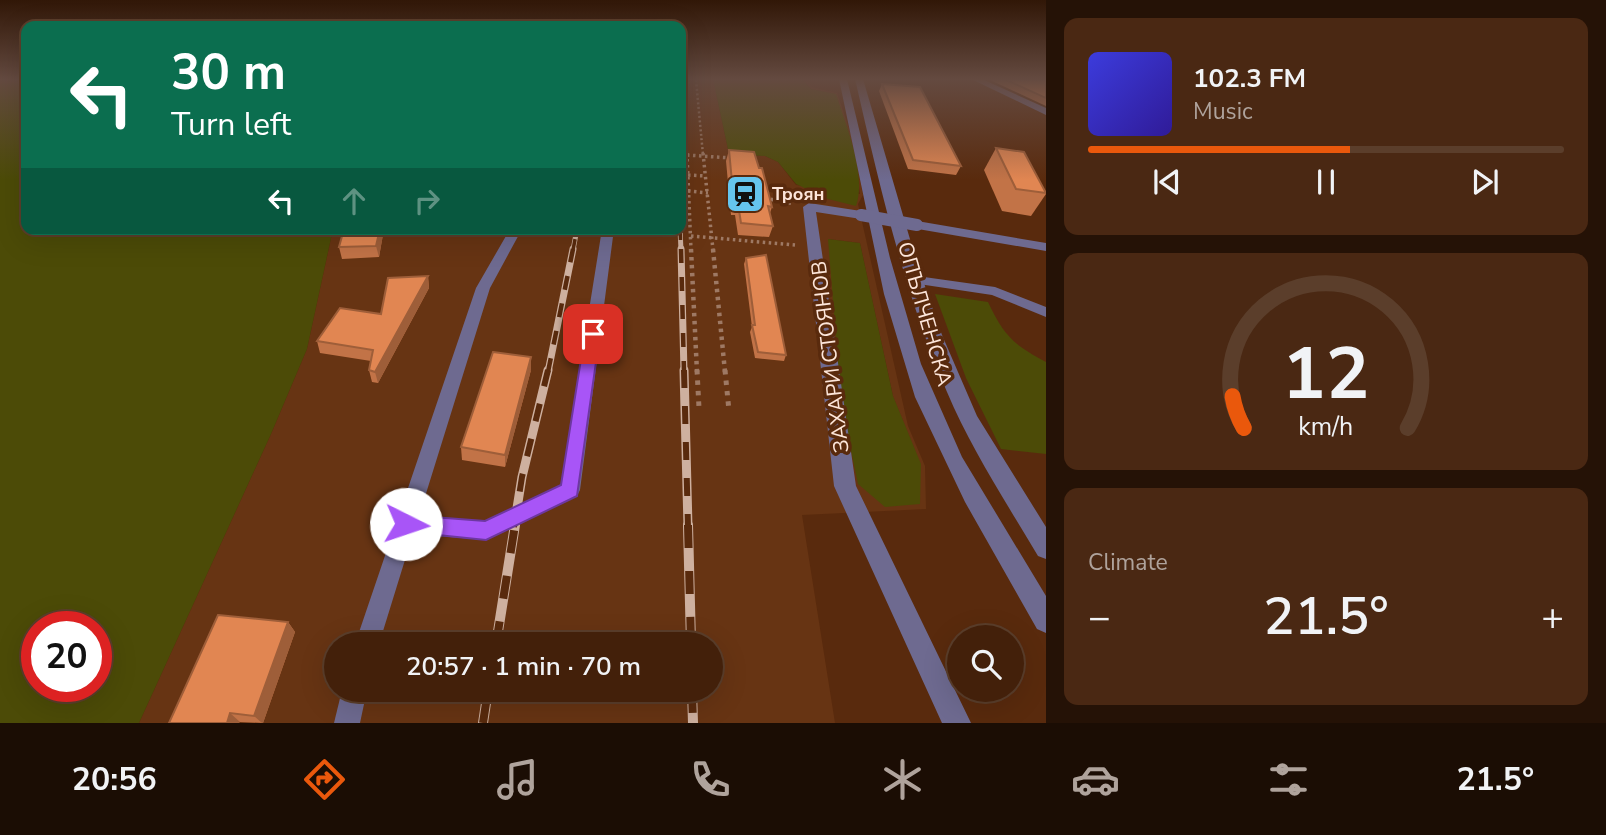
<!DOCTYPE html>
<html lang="en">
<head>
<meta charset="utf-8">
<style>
	:root { --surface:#43200a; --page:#4a2813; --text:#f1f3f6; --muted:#afa39c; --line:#5b3e2b; --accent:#ea580c }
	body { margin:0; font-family:"Nunito Sans",sans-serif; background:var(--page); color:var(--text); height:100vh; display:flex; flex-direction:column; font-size:26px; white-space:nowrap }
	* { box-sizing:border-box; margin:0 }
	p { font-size:23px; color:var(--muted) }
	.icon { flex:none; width:38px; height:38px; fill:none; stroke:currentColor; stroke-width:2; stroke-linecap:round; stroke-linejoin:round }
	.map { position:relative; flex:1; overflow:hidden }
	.sheet { display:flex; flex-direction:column; gap:18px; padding:18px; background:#251206; width:560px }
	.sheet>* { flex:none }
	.hud { position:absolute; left:21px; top:21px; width:665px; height:214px; border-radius:14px; box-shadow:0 7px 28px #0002,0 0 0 2px var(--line); background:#0b6e4f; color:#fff; overflow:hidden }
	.buttons { position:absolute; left:947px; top:625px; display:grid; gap:14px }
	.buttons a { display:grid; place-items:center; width:77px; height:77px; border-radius:50%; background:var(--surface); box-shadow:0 7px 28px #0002,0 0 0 2px var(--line); font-size:35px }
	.speed { position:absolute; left:21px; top:611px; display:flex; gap:14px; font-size:35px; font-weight:700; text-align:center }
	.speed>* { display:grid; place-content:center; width:91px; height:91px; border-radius:50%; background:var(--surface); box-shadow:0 7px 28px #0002,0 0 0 2px var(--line); line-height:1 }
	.speed .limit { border:10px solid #d22; background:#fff; color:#111 }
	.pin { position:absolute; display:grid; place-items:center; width:60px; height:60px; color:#fff; margin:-30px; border-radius:14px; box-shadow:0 4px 10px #0006 }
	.me { position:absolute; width:77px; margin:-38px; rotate:94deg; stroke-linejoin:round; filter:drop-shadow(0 0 5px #0008) }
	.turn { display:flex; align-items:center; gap:24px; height:147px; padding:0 35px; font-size:32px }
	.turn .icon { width:91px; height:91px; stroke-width:2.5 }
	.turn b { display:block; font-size:49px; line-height:60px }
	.lanes { display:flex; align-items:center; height:66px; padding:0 35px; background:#0003; justify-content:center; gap:35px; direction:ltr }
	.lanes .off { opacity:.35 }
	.big { font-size:52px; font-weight:600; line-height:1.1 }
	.sheet .tile { flex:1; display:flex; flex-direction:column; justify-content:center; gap:10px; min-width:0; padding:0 24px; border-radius:14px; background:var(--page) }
	.sheet .dial { align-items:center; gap:0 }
	.dial svg { height:182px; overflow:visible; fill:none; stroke:var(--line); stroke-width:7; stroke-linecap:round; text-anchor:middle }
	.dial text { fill:var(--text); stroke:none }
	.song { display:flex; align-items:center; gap:21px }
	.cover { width:84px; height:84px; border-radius:10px; background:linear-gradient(135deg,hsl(240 70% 55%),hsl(250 70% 35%)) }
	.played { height:7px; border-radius:4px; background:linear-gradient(90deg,var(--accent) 55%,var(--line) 55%) }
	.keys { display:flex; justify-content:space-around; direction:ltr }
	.heat { display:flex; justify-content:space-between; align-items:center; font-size:38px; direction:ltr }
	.trip { position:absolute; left:324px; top:632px; width:399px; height:70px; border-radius:35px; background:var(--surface); box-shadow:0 7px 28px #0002,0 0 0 2px var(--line); font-weight:600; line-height:70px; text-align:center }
	.dock { display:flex; height:112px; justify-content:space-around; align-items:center; background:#1b0d04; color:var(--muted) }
	.dock .icon { width:49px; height:49px }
	.dock .selected { color:var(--accent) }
	.dock b { font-size:32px; color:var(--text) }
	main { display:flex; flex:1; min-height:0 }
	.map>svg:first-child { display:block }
</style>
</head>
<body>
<main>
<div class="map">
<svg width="1046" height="723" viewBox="0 0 1046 723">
	<rect width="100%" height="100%" fill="#592a0d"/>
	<path fill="#673413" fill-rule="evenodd" d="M 681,79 L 713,79 L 729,154 L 765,156 L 778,162 L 796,185 L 860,194 L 853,148 L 836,94 L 811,89 L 803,80 L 795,79 L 810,79 L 811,87 L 837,93 L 852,137 L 863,195 L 858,204 L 908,426 L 925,466 L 926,509 L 802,515 L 835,723 L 139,723 L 271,434 L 307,349 L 333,229 L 681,229 ZM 828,239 L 860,243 L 893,396 L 921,464 ZM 336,644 L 710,644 L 710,690 L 336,690 Z"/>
	<g fill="#4c4b07" fill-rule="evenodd">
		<path d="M 0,79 L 26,79 L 26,229 L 333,229 L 307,349 L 271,434 L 139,723 L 0,723 ZM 37,626 L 96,626 L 96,686 L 37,686 Z"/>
		<path d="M 713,79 L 803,80 L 811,89 L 836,94 C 846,125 867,176 856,206 L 828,199 L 796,184 L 778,162 L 765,156 L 729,154 Z"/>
		<polygon points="828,239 860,243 893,396 921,464 920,504 885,507 858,484 841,403"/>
		<path d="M 935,294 L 988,302 C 1004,336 1014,345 1046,362 L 1046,454 L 1001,449 L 966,378 Z"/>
	</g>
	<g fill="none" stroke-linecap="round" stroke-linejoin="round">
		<g stroke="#9e7964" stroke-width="2.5" stroke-dasharray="2 2.5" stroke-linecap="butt">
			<polyline points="683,79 687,155"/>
			<polyline points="696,80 703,155"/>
		</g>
		<g stroke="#9e7964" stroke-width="3.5" stroke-dasharray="2.5 3.5" stroke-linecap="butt">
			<polyline points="687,153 691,250"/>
			<polyline points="703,153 713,250"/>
			<polyline points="687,155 731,158"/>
			<polyline points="688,175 706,176"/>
			<polyline points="688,191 708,193"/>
			<polyline points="765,198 794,204"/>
			<polyline points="691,236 795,245"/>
		</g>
		<g stroke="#9e7964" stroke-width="4.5" stroke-dasharray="3.5 4.5" stroke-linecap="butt">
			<polyline points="691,249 697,372"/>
			<polyline points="713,249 725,372"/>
		</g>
		<g stroke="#9e7964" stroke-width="5" stroke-dasharray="4.5 6" stroke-linecap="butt">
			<polyline points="697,370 699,408"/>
			<polyline points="725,370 729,411"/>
		</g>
		<g fill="#6e6a90" fill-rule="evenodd">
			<polygon points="510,229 522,229 490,288 419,516 485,522 561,485 602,229 614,229 580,490 577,496 486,540 413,534 379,644 355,644 476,288"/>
			<polygon points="917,276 995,287 1046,307 1046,317 992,295 912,283 910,280 912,277"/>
			<polygon points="342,690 367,690 360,723 334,723"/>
		</g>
		<g fill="#6e6a90" fill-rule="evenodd">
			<polygon points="809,203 861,211 867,215 861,219 816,212 856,486 971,723 942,723 834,486 803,207"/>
			<polygon points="917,221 1046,243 1046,251 912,228 910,225"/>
		</g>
		<g fill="#6e6a90" fill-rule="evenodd">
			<polygon points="839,79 847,79 890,258 921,364 962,457 1046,596 1046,633 1037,629 965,502 915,397 884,294"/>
			<path d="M 855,79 L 863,79 L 917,263 L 942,335 L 977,416 L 1046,527 L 1046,559 L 1038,556 C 1006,502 971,449 947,392 C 904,293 879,183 855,79 Z"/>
			<polygon points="971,79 982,79 1046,108 1046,115"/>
		</g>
		<defs>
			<g id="rail-far3">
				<polyline points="680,229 681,250"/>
				<polyline points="573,250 577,229"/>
			</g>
			<g id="rail-far2">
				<polyline points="681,249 684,372"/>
				<polyline points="548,372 573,249"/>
			</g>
			<g id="rail-far1">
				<polyline points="684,370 688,527"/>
				<polyline points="514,527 522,477 548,370"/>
			</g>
			<g id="rail">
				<polyline points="688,525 691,644"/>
				<polyline points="496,644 515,525"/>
				<polyline points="692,690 693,723"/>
				<polyline points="483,723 488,690"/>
			</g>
		</defs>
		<use href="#rail-far3" stroke="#ceb09f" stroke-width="5"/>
		<use href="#rail-far2" stroke="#ceb09f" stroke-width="7"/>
		<use href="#rail-far1" stroke="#ceb09f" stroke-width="9"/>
		<use href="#rail" stroke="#ceb09f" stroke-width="10"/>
		<use href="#rail-far3" stroke="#592a0d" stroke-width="3.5" stroke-dasharray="11" stroke-linecap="butt"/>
		<use href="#rail-far2" stroke="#592a0d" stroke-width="4.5" stroke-dasharray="14" stroke-linecap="butt"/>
		<use href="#rail-far1" stroke="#592a0d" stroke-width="6" stroke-dasharray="18" stroke-linecap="butt"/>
		<use href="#rail" stroke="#592a0d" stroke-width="8" stroke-dasharray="23" stroke-linecap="butt"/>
		<polyline stroke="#6e6a90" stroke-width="12" points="861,215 917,225"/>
	</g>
	<g fill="#c27347">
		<polygon points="988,79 1046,79 1046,106"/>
		<polygon points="882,84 961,166 956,175 908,169 879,91"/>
		<polygon points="996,148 1046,192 1046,194 1031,216 1002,211 984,170"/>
		<polygon points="729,150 759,168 772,207 770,213 773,226 769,237 738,235 735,215 731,215 726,161"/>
		<polygon points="384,229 379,257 342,259 339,247"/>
		<polygon points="746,258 786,355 784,361 755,358 750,332 752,327 744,264"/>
		<polygon points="428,276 429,288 378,383 372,382 369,370 371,361 320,353 317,341 381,314"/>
		<polygon points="531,370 505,467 462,460 461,447"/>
		<polygon points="288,622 295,632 263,723 240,722 169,723"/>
	</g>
	<g fill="#9e5e39">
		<polygon points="380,229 384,229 379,257 376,246"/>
		<polygon points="428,276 429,288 378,383 375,372"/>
		<polygon points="531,357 531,370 505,467 505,455"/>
		<polygon points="288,622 295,632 263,723 262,723 254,716"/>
		<polygon points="230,713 240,722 239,723 227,723"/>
	</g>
	<g fill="#e18652" stroke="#9e5e39" stroke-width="2">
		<polygon points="1004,79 1046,79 1046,98"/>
		<polygon points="882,84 920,87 961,166 913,160"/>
		<polygon points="996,148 1024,152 1046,193 1016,189"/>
		<polygon points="729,150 754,152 759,168 762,168 772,207 768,206 773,226 741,223 738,204 734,203"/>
		<polygon points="344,229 380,229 376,246 339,247"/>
		<polygon points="766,255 786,355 758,352 752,325 755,325 746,258"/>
		<polygon points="428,276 375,372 369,370 373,350 317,341 340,308 381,314 388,278"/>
		<polygon points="493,352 531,357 505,455 461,447"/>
		<polygon points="218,615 288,622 254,716 230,713 227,723 169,723"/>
	</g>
	<linearGradient id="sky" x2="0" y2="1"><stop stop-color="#311707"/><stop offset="0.44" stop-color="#644a40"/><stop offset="1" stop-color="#644a40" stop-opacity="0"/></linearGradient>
	<rect width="1046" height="180" fill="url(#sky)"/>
	<polygon fill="#a855f7" stroke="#6d37a1" stroke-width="2" points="593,329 600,334 577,496 486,540 399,531 396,524 399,518 406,515 485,521 561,485 585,334"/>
	<defs>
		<symbol id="station-square" viewBox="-11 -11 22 22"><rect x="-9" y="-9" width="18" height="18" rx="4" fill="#65c5ee" stroke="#592a0d"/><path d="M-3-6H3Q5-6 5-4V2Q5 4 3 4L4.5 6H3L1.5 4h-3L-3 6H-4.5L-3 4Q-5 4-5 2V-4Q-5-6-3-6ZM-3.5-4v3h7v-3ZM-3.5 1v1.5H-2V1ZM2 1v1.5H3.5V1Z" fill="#111"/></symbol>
	</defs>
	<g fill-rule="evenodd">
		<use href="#station-square" x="723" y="172" width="44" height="44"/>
	</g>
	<g text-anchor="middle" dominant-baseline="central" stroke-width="7" stroke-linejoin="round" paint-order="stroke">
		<g font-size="18" font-weight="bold" fill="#fde6da" stroke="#592a0d" text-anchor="start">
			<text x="772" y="194">Троян</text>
		</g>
		<g font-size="21" fill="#fde6da" stroke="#592a0d">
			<text transform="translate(925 314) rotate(74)">ОПЪЛЧЕНСКА</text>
			<text transform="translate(830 357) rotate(-97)">ЗАХАРИ СТОЯНОВ</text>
		</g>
	</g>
</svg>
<div class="buttons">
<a><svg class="icon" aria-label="search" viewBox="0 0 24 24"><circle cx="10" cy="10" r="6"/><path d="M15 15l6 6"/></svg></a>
</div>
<div class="speed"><div class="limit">20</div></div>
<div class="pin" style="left:593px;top:334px;background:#d93025"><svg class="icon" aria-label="arrive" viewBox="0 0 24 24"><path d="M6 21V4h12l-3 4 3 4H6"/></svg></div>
<svg class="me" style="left:406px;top:524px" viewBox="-20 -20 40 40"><circle r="19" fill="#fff"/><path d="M0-13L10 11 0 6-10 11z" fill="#a855f7"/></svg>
<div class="trip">20:57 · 1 min · 70 m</div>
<div class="hud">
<div class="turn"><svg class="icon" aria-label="left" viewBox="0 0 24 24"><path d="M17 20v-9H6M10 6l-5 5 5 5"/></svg><div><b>30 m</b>Turn left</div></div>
<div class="lanes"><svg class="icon" aria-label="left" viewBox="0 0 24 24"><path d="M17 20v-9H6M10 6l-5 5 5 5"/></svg><svg class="icon off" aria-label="ahead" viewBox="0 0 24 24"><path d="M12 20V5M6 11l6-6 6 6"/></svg><svg class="icon off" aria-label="right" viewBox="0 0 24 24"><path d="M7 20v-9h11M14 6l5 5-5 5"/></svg></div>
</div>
</div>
<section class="sheet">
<div class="tile">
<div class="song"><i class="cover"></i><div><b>102.3 FM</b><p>Music</p></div></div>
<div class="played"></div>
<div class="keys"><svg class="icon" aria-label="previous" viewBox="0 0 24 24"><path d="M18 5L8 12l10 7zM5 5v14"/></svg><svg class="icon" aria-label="pause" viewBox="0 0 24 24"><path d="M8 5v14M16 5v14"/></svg><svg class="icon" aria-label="next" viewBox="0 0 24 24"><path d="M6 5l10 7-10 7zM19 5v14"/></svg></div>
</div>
<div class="tile dial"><svg viewBox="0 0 100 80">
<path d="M14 69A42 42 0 1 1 86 69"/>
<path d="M14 69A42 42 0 0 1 9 55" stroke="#ea580c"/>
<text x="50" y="56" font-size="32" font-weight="700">12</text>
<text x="50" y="72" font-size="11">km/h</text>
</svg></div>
<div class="tile"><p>Climate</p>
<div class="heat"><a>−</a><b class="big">21.5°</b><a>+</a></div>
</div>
</section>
</main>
<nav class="dock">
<b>20:56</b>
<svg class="icon selected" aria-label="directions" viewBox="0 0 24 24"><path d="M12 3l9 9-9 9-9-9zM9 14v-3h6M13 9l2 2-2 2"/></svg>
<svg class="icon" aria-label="music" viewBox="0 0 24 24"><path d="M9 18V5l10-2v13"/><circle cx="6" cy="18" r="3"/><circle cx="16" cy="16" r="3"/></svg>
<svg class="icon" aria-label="phone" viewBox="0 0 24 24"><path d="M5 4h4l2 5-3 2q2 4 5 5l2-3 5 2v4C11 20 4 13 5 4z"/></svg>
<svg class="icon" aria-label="climate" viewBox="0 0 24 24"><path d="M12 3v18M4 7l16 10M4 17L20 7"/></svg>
<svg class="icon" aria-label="car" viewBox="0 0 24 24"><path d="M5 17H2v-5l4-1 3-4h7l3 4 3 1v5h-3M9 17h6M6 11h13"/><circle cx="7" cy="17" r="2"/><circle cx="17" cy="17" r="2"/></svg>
<svg class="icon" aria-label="filters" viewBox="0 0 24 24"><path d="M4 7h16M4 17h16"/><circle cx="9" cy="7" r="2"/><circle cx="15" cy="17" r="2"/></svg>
<b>21.5°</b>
</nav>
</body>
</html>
